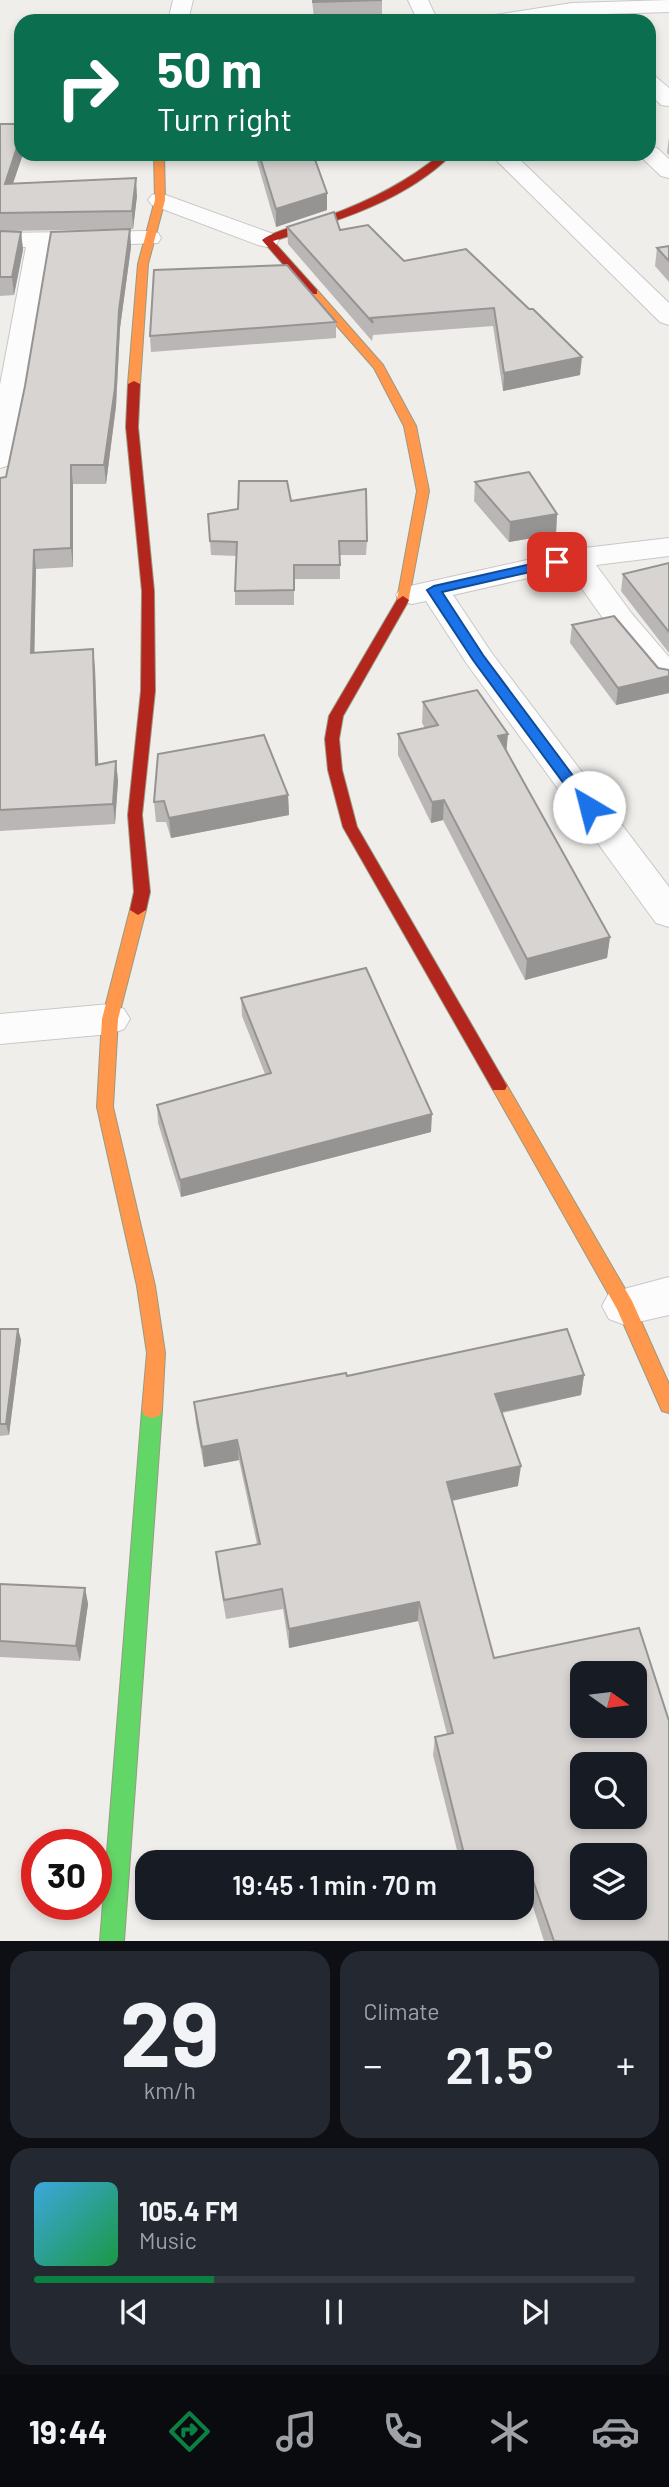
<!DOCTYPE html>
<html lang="en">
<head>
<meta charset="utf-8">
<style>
	:root { --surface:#171b24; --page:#242831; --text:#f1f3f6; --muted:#9ea1a6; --line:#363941; --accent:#0b8043 }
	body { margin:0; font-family:Barlow,sans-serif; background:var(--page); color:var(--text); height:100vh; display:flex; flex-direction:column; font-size:26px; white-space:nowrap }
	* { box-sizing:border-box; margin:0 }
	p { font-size:23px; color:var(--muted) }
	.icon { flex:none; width:38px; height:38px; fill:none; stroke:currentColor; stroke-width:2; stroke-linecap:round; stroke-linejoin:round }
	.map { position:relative; height:1941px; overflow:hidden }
	.drawer { display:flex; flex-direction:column; gap:10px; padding:10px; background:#0d0f14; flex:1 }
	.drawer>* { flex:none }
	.top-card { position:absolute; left:14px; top:14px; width:642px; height:147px; border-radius:21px; box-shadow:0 4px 10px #0003; background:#0b6e4f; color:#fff; overflow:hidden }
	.needle { width:46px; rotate:104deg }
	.controls { position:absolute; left:570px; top:1661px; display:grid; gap:14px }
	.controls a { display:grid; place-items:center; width:77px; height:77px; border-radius:14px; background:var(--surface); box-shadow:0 4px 10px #0003; font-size:35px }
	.speed { position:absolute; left:21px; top:1829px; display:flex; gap:14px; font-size:35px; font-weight:700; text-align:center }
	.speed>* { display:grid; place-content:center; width:91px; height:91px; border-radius:50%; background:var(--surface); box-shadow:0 4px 10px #0003; line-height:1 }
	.speed .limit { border:10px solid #d22; background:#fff; color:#111 }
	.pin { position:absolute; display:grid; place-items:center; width:60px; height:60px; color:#fff; margin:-30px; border-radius:14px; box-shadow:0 4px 10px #0006 }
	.me { position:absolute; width:77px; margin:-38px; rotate:323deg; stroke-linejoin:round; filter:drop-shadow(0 0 5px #0008) }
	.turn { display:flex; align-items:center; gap:24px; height:147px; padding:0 28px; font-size:32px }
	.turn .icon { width:91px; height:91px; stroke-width:2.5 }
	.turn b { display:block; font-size:49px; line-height:60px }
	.big { font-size:52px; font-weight:600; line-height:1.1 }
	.drawer .widget { flex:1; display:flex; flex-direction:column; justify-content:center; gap:10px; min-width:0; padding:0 24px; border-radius:21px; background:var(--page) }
	.drawer .dial { align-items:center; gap:0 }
	.dial b { font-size:91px; line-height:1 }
	.song { display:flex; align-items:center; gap:21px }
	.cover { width:84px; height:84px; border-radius:10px; background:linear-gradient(135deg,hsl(200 70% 55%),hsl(140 70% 35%)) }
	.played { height:7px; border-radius:4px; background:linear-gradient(90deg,var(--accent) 30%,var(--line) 30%) }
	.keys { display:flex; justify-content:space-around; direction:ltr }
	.heat { display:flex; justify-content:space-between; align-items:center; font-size:38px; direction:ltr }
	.drawer .tiles { flex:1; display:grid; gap:10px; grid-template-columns:1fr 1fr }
	.widget:last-child { grid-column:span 2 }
	.trip { position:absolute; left:135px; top:1850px; width:399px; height:70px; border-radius:21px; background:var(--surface); box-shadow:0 4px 10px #0003; font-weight:600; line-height:70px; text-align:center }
	.menu { display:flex; height:112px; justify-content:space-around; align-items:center; background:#090b0e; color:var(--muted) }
	.menu .icon { width:49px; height:49px }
	.menu .current { color:var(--accent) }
	.menu b { font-size:32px; color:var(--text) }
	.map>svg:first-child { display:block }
</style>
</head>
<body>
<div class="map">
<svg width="669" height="1941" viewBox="0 0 669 1941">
	<rect width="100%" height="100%" fill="#f0eeeb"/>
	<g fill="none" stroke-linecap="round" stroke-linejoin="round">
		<defs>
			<g id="street">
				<polygon points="173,0 193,0 188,21 168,21"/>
				<polygon points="408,0 428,0 438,21 418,21"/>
				<polygon points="669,0 669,12 572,15 533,21 485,21 488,17 495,15 572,3"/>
				<polygon points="649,75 656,77 669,88 669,106 661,105 649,93"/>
				<polygon points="649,146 657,148 669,159 669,178 661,176 638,154 649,154"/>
				<polygon points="490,154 514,154 669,303 669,325 660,322"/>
				<polygon points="160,193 276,235 279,240 276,245 267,247 258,245 152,205 148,200 152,195"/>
				<polygon points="149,231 158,233 161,238 158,243 51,247 14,459 10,465 0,468 0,385 26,247 0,247 0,233"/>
				<polygon points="669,538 669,556 596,565 632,614 669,657 669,687 657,684 610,628 568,569 453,595 491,652 669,887 669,927 656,923 467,664 426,601 412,604 401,602 396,595 401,588 576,549"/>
				<polygon points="110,1004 124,1009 130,1019 124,1029 110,1034 0,1044 0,1014"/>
				<polygon points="669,1277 669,1315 625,1325 609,1319 602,1306 609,1293"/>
			</g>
			<polygon id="fast" points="152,1402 159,1404 162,1410 124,1941 100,1941 142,1410 145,1404"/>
			<g id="slow">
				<polygon points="154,154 164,154 165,200 148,264 140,384 134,387 128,384 138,264 155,200"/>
				<polygon points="309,290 317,290 383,365 416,426 429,491 408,603 398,603 397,600 417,491 404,426 374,368 309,294"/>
				<polygon points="138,905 146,910 118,1019 113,1107 155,1286 165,1353 162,1410 159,1416 152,1418 145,1416 142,1410 147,1353 137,1286 97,1107 102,1019 130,910"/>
				<polygon points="499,1080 505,1082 632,1301 669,1384 669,1413 662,1411 617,1309 491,1086 493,1082"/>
			</g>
			<g id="jam">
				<path d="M 441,154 L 452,154 C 406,201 334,222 273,241 L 317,290 L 317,294 L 309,294 L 262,240 C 279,228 308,224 328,216 C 369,201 407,182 441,154 Z"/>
				<polygon points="134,381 140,384 138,427 154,591 155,691 142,815 150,892 146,910 138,915 130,910 134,892 128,815 141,691 142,591 126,427 128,384"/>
				<polygon points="403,596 409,600 343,716 339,739 342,770 357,827 507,1086 505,1090 493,1090 343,827 328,770 325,739 329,716 397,600"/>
			</g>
		</defs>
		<use href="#street" stroke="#c9c8c7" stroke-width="2"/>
		<use href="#fast" stroke="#999a82" stroke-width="2"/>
		<use href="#slow" stroke="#999a82" stroke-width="2"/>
		<use href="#jam" stroke="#999a82" stroke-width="2"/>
		<use href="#street" fill="#fdfcfc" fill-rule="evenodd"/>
		<use href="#fast" fill="#63d668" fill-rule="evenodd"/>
		<use href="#slow" fill="#ff974d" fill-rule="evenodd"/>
		<use href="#jam" fill="#b3261e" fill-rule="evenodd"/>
	</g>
	<g fill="#b9b6b5">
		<polygon points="312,0 382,0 382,16 314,18"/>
		<polygon points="0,124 21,154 23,154 13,183 137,196 133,229 5,231 21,232 23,250 14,295 0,296"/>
		<polygon points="669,137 669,155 667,153"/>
		<polygon points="255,154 313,154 327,210 276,227"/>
		<polygon points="287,227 340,230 404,261 466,249 580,375 503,391 493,326 373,335 372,341 288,244"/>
		<polygon points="130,229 131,247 120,328 116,406 106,484 73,484 73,567 36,569 34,653 95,669 98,764 116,761 118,781 115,824 0,831 0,478 6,477"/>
		<polygon points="669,246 669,282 655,266 657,248"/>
		<polygon points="336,322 336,338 151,352 150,336"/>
		<polygon points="475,482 557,514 556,534 509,542 474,501"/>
		<polygon points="291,501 367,541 366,555 340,555 340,579 294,579 294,605 235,605 235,591 236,556 211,555 208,514"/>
		<polygon points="669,563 669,653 621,591 623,574"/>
		<polygon points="572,625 658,668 669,670 669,693 616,705 570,643"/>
		<polygon points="423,702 506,752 610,937 607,958 525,980 443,820 431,823 398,755 398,734 425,728 422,723"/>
		<polygon points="288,795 289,815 171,838 166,822 156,822 154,802"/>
		<polygon points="241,998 431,1132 181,1197 158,1123 157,1105 265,1074 242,1016"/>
		<polygon points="0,1329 18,1329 21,1340 9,1435 0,1436"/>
		<polygon points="584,1375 581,1395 502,1413 518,1486 452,1501 494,1658 669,1941 544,1941 526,1885 522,1886 522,1862 460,1862 433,1755 435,1737 447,1734 418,1621 289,1648 283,1609 226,1619 218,1572 216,1552 257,1544 239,1460 204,1467 196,1423 194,1402 347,1376"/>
		<polygon points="0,1584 85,1588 88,1604 80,1661 0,1657"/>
	</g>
	<g fill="#969493">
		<polygon points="21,135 21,154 23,154 7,201 5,184"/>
		<polygon points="136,178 137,196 133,229 132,211"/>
		<polygon points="327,193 327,210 276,227 276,209"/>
		<polygon points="130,229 131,247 120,328 116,406 106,484 104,465 119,310"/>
		<polygon points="21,232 23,250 14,295 12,277"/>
		<polygon points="582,357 580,375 503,391 504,373"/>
		<polygon points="71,465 73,484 73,567 71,548"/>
		<polygon points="557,514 556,534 509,542 510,522"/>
		<polygon points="34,550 36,569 34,673 31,653"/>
		<polygon points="93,649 95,669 99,785 96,765"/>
		<polygon points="669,676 669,693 616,705 618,688"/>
		<polygon points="508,734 506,755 498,736"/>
		<polygon points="116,761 118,781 115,824 113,804"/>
		<polygon points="288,795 289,815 171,838 169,818"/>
		<polygon points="444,800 443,820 431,823 432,802"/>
		<polygon points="610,937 607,958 525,980 527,959"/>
		<polygon points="432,1114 431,1132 181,1197 180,1180"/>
		<polygon points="18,1329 21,1340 9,1435 6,1424"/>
		<polygon points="584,1375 581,1395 493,1414 495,1394"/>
		<polygon points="237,1440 239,1460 204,1467 202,1447"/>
		<polygon points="521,1466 518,1486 446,1502 447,1482"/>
		<polygon points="85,1588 88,1604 80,1661 76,1646"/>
		<polygon points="419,1602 418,1621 289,1648 289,1629"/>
		<polygon points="529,1869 526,1885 522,1886 522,1871"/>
	</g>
	<g fill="#d7d4d2" stroke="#969493" stroke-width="2" fill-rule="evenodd">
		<polygon points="313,0 382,0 313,2"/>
		<polygon points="295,20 295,21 198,21"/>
		<polygon points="0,124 21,124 21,135 5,184 136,178 132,211 0,213"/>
		<polygon points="259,154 313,154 327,193 276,209"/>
		<polygon points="334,212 340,230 368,225 404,261 466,249 529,309 533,309 582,357 504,373 494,308 371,318 373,323 287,227"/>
		<polygon points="130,229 119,310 115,388 104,465 71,465 71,548 34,550 31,653 93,649 96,765 116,761 113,804 0,810 0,478 6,477 25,386 51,232"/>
		<polygon points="0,231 21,232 12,277 0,277"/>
		<polygon points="669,246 669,261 657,248"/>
		<polygon points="287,265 336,322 150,336 154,270"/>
		<polygon points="529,472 557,514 510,522 475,482"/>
		<polygon points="239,481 287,481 291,501 366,489 367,541 339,541 340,565 294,565 294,590 235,591 237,542 210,541 208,514 238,509"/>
		<polygon points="669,563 669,632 623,574"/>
		<polygon points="614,616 658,668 669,670 669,676 618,688 572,625"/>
		<polygon points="477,690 508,734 498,736 610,937 527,959 444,800 432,802 398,734 438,725 423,702"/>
		<polygon points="264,735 288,795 169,818 164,801 154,802 158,754"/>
		<polygon points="366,968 432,1114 180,1180 157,1105 271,1073 241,998"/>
		<polygon points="0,1329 18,1329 6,1424 0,1424"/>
		<path d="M 567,1329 L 584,1375 L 495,1394 L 521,1466 L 447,1482 L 494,1658 L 639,1628 L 669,1721 L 669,1941 L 554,1941 L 529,1869 L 522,1871 L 522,1862 L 466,1862 L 435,1737 L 453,1733 L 419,1602 L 289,1629 L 282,1589 L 224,1600 L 216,1552 L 260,1544 L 237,1440 L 202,1447 L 194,1402 L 346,1373 L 347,1376 ZM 583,1673 L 635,1673 L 635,1726 L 583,1726 ZM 583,1764 L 635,1764 L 635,1816 L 583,1816 ZM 583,1855 L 635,1855 L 635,1908 L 583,1908 Z"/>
		<polygon points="0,1584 85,1588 76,1646 0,1641"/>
	</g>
	<polygon fill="#1a73e8" stroke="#114b97" stroke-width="2" points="557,558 561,559 561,565 442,592 483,655 594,804 597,807 594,811 584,811 473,660 427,590 434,586"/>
</svg>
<div class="controls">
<a><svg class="needle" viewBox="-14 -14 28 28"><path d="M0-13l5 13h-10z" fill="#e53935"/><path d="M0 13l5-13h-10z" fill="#9ea1a6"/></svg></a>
<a><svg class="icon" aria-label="search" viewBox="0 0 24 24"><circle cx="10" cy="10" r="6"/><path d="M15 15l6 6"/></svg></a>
<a><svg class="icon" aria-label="layers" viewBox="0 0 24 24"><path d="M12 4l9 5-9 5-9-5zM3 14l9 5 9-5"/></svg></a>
</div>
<div class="speed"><div class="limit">30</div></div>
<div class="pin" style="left:557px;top:562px;background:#d93025"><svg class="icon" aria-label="arrive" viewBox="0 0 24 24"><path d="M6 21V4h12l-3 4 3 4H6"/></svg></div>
<svg class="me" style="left:589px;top:807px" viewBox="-20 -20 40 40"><circle r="19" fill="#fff"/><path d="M0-13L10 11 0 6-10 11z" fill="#1a73e8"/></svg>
<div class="trip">19:45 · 1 min · 70 m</div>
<div class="top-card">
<div class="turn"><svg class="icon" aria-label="right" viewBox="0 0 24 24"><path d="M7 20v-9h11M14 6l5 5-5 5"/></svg><div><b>50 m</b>Turn right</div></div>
</div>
</div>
<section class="drawer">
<div class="tiles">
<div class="widget dial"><b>29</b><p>km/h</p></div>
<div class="widget"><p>Climate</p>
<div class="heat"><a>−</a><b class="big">21.5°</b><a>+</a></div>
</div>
<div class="widget">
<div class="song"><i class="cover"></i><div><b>105.4 FM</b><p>Music</p></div></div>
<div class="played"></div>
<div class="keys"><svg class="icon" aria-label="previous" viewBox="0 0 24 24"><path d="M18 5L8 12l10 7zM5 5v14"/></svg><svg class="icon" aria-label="pause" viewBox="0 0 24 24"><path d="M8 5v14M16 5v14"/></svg><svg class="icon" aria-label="next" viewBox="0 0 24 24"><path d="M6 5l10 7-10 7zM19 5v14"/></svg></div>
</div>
</div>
</section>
<nav class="menu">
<b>19:44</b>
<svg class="icon current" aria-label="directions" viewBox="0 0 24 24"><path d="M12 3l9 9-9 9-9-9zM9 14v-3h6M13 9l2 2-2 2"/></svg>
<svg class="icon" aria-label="music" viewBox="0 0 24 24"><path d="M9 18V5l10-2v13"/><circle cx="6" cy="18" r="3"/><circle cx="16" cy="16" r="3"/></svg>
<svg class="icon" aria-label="phone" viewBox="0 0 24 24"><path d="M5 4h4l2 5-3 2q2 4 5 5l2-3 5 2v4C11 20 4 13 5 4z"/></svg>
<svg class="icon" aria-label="climate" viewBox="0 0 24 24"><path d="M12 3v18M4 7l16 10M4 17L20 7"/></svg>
<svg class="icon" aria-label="car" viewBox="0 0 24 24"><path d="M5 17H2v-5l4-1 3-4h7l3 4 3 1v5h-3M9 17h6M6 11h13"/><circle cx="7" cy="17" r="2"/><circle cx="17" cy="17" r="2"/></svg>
</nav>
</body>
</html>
